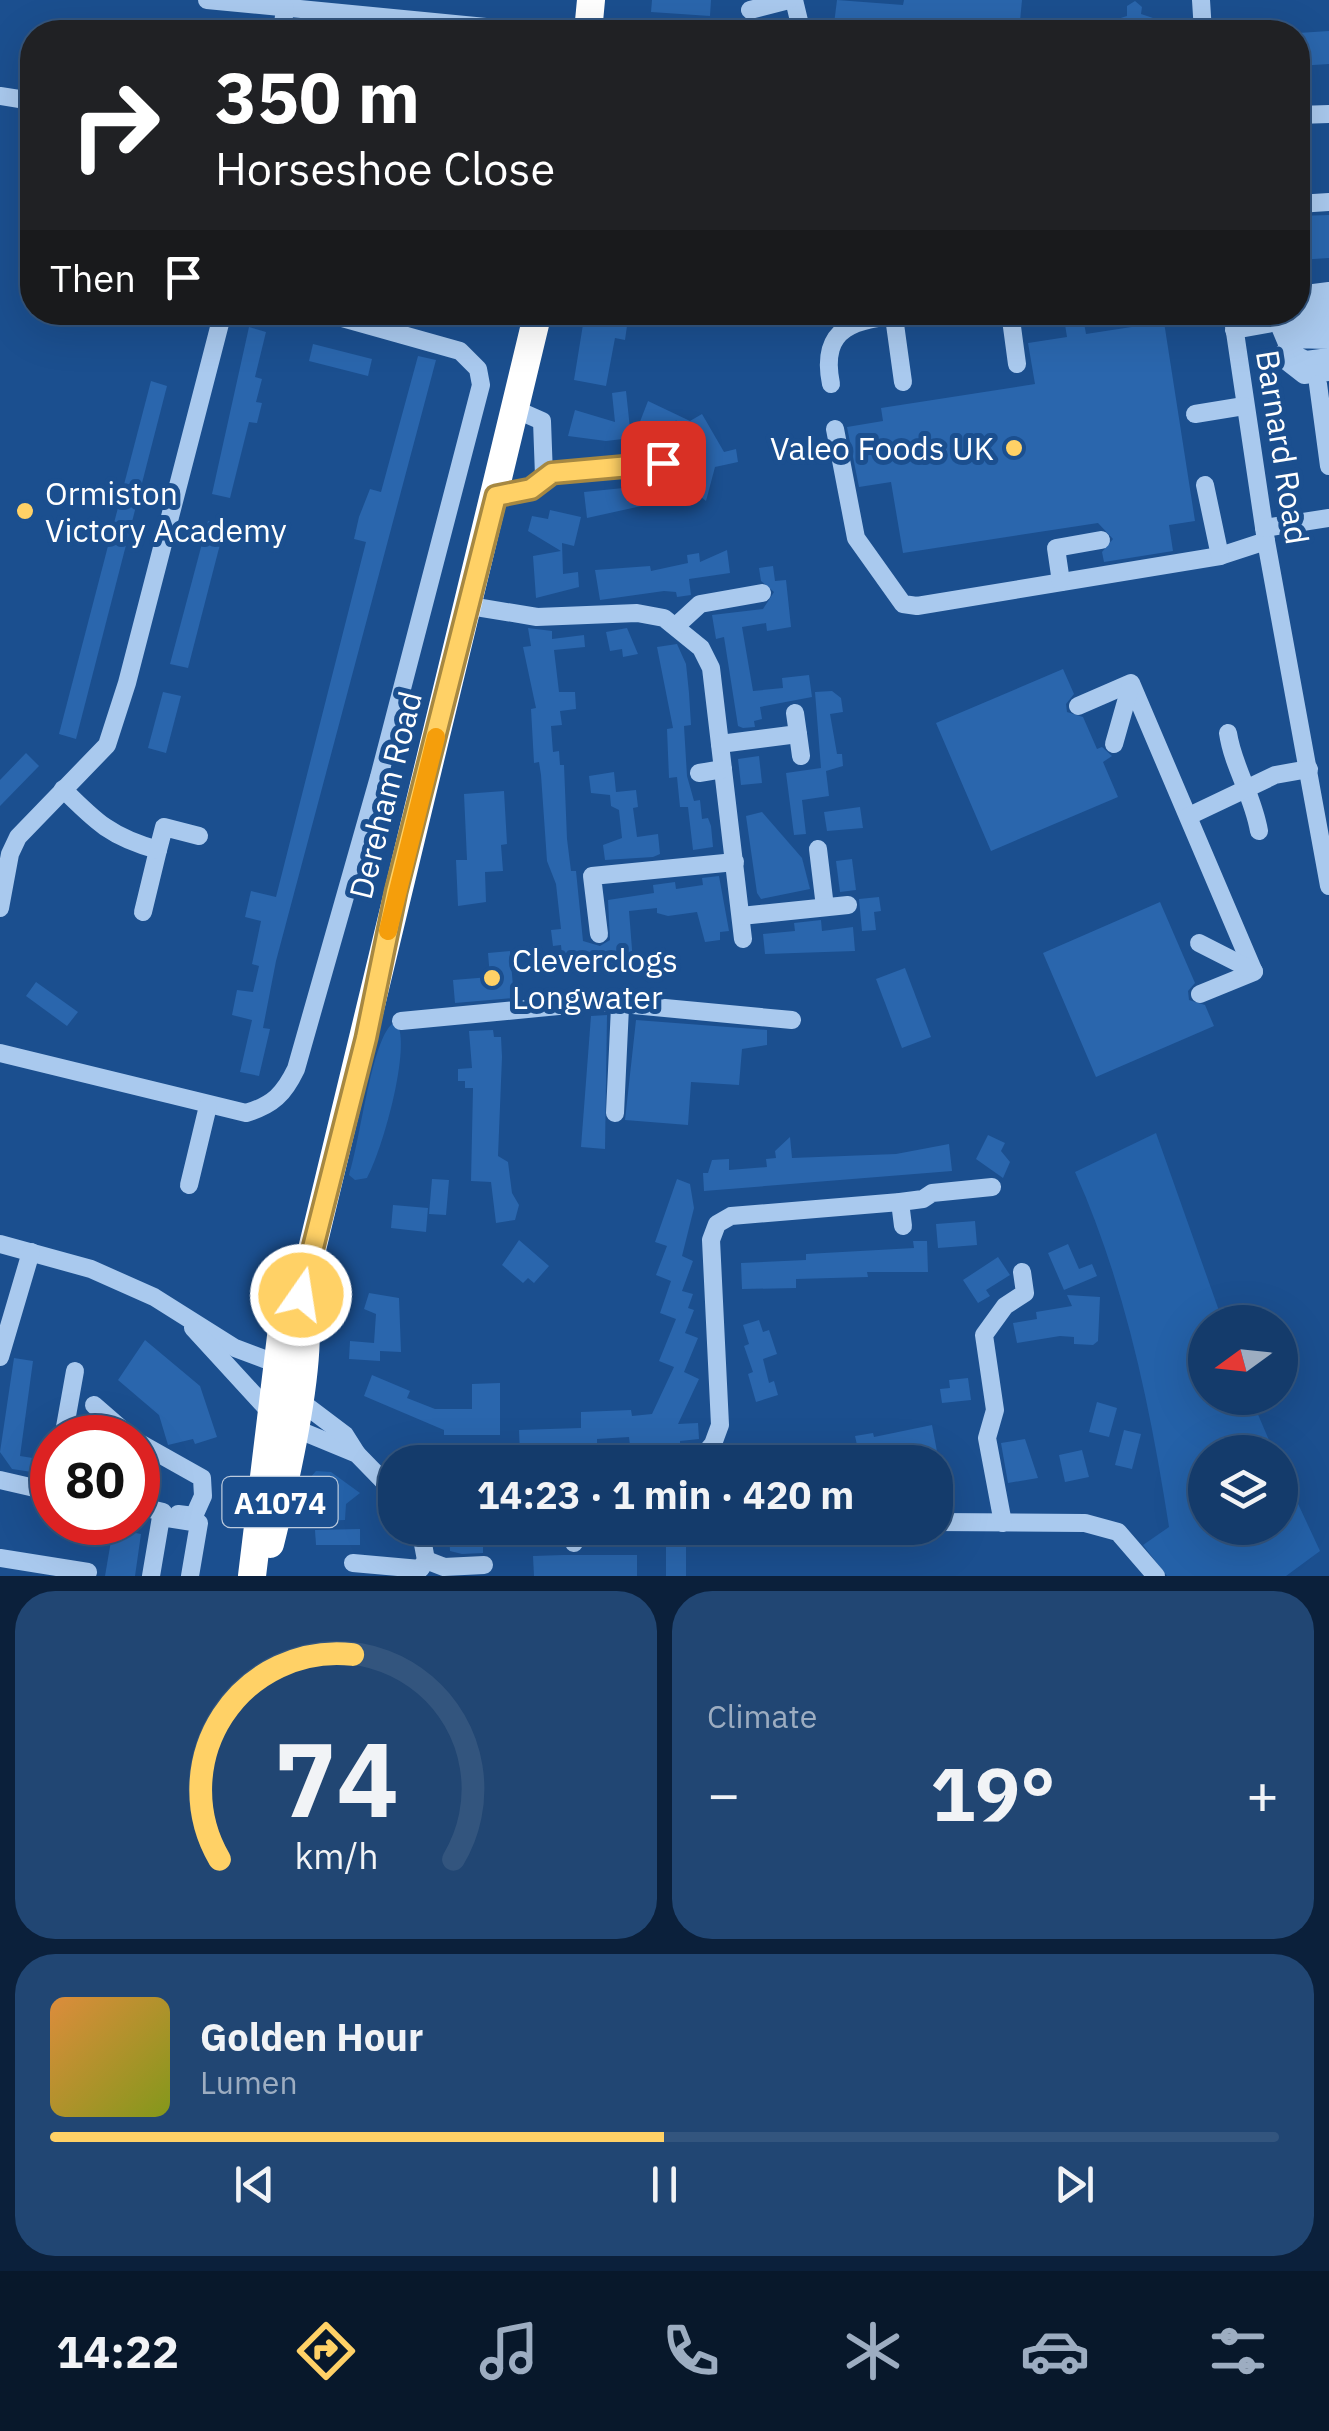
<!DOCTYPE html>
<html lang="en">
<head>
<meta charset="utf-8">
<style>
	:root { --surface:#143b6b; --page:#214673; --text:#f1f3f6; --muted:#9dadc1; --line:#33557e; --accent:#ffd166 }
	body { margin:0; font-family:"IBM Plex Sans",sans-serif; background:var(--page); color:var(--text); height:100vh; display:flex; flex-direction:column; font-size:38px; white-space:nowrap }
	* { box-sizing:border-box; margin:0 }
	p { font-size:32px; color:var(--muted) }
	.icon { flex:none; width:55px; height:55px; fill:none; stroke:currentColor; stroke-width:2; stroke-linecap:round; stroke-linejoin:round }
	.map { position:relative; height:1576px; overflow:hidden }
	.details { display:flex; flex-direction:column; gap:15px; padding:15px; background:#0b203b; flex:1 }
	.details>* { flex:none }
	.banner { position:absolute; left:20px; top:20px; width:1290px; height:305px; border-radius:40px; box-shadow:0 10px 40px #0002,0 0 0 2px var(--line); background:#202124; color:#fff; overflow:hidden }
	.needle { width:65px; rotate:255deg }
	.buttons { position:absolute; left:1188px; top:1305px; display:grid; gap:20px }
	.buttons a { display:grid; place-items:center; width:110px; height:110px; border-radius:50%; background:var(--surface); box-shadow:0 10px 40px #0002,0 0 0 2px var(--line); font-size:50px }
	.speed { position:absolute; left:30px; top:1415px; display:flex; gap:20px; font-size:50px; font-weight:700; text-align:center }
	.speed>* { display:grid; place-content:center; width:130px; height:130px; border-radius:50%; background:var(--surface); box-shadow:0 10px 40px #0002,0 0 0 2px var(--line); line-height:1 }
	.speed .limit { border:15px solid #d22; background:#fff; color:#111 }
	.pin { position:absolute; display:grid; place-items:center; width:85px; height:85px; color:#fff; margin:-42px; border-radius:20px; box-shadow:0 5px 15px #0006 }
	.me { position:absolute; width:110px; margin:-55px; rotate:13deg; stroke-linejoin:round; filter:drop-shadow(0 0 8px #0008) }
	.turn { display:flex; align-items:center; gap:35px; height:210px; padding:0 30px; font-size:45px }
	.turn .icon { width:130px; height:130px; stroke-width:2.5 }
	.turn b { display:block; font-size:70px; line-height:85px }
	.then { display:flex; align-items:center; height:95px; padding:0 30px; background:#0003; gap:20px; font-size:38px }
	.big { font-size:75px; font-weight:800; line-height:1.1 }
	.details .card { flex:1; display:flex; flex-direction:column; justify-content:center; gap:15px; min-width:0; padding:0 35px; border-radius:40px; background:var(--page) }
	.details .dial { align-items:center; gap:0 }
	.dial svg { height:260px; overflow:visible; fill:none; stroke:var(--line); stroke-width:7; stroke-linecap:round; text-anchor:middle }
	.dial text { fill:var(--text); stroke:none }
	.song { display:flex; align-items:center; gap:30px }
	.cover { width:120px; height:120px; border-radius:15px; background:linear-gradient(135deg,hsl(30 70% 55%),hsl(70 70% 35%)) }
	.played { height:10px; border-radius:5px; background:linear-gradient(90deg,var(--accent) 50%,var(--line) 50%) }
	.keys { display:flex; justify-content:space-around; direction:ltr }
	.heat { display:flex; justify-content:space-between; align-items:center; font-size:55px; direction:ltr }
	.details .tiles { flex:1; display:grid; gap:15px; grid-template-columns:1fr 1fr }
	.card:last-child { grid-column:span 2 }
	.trip { position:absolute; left:378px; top:1445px; width:575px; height:100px; border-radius:40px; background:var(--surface); box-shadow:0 10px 40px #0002,0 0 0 2px var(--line); font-weight:800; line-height:100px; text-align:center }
	.menu { display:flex; height:160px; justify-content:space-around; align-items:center; background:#08182b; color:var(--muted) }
	.menu .icon { width:70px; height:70px }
	.menu .current { color:var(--accent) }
	.menu b { font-size:45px; color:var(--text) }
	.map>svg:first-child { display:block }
</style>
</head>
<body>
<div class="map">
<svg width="1329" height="1576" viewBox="0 0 1329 1576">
	<rect width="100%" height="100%" fill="#1b4f8f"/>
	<g fill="#2461a8">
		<path d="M 392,1024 L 398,1025 C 410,1053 382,1151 367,1178 L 355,1180 L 349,1175 C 360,1143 371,1042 392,1024 Z"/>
		<path d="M 1156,1133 L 1223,1322 L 1205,1322 L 1205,1398 L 1251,1398 L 1274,1452 L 1205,1452 L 1205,1528 L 1280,1528 L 1280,1465 L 1320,1551 L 1286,1576 L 1167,1576 L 1143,1545 L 1169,1527 C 1150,1405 1125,1284 1075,1172 Z"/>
		<polygon points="316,1471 331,1472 360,1493 346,1504 345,1520 318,1521 302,1487"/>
	</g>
	<g fill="#2a66ad">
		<polygon points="652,0 711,0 710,16 651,12"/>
		<polygon points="837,0 903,5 904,0 1022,0 1019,32 833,32"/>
		<polygon points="1135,1 1142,7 1141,14 1162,21 1164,32 1108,32 1108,22 1127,16 1127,6"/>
		<polygon points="1329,31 1329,64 1298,66 1298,33"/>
		<polygon points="1329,215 1329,258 1298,260 1298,216"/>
		<polygon points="585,312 629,312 625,340 615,338 606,386 574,380"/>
		<polygon points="1063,312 1082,312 1086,334 1164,322 1195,521 1169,525 1173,551 1104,562 1102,552 1113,539 1098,523 903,553 891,482 859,487 847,427 883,421 881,408 1035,384 1028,343 1067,337"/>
		<polygon points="249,327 266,332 255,377 262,379 256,402 262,403 257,423 249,422 230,498 212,494"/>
		<polygon points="313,344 372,359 368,376 309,361"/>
		<polygon points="418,356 436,360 276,961 263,1028 270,1029 259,1076 240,1072 252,1020 232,1015 237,990 253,992 259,966 252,964 261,921 245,917 251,891 276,897 366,542 354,539 359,517 370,489 381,492"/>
		<polygon points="151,381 167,386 76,739 59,734"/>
		<polygon points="626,391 631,438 606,441 568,436 575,410 615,422 612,393"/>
		<polygon points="648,401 690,421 702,414 724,452 736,449 738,462 715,467 706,501 687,486 696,454 676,420 671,435 665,432 663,437 636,432"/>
		<polygon points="643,486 646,505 587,518 584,492"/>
		<polygon points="550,510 581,517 574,546 562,543 563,574 578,572 579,587 536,598 533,556 561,551 528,531 532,516 548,519"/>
		<polygon points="208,521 225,525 188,668 170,664"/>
		<polygon points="727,550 730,573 689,579 691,595 677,597 676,592 664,591 600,600 595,570 650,566 651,571 688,563 687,555 699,553 700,562"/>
		<polygon points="773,566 775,581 786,580 791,627 767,631 766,623 742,627 753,691 783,688 782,678 809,675 812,697 760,707 762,719 754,721 755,727 743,728 738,726 724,637 716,639 712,615 763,609 774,592 761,581 759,568"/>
		<polygon points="528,628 552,631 552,639 584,635 585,647 554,650 559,692 575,692 576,709 560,711 562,725 551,726 553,752 559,751 560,765 564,765 567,839 571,871 576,871 583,941 600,946 610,940 608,900 654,893 653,885 675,882 676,889 703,885 702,878 719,876 729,931 720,932 720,940 705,942 697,912 668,916 657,913 657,908 629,911 633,962 591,971 570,972 570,967 563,967 561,945 553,946 551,930 561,929 556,884 547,861 541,775 539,762 534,763 531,709 536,708 523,647 531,646"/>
		<polygon points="627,628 638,654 623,657 622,649 610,651 606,632"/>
		<polygon points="677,644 686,664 689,693 691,725 684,726 687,776 694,801 700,800 702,819 708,818 711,826 713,847 693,850 688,807 680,807 677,777 669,778 667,729 673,728 657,647"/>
		<polygon points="1063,669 1074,694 1066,704 1067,712 1083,717 1097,749 1102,747 1112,756 1103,762 1118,797 991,851 936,723"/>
		<polygon points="832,691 841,698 843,712 830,714 837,754 842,754 843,766 826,771 829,796 802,800 806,834 794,835 786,773 821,768 815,692"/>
		<polygon points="163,692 181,696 166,753 148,748"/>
		<polygon points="26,753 39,766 0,806 0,780"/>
		<polygon points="759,756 762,783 741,785 738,759"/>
		<polygon points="614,772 616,792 636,790 638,807 633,808 637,837 658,834 660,854 653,857 605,860 603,845 622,838 619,810 611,806 610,795 591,793 589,776"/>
		<polygon points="504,791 507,844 501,845 503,871 485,872 486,902 458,906 456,860 467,860 464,794"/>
		<polygon points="860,807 863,828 827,831 824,812"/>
		<polygon points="762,812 802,858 810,889 761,899 757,893 746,816"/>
		<polygon points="852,859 856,890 840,892 836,861"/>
		<polygon points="879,897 881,911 874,912 876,930 862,931 859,899"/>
		<polygon points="1160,902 1195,983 1188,991 1189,1000 1205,1005 1214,1026 1096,1077 1043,953"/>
		<polygon points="821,920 822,931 853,927 855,951 765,954 763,934 795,931 794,923"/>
		<polygon points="510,951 514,998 455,1003 453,980 490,977 488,953"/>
		<polygon points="905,968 931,1037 902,1048 876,979"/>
		<polygon points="36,982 78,1012 67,1026 26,996"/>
		<polygon points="607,1015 605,1149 581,1147 591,1016"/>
		<polygon points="636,1020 767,1030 767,1045 742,1049 739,1085 691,1082 688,1125 625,1120"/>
		<polygon points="493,1030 494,1037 501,1037 502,1057 498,1156 508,1162 512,1193 519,1205 515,1220 496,1223 491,1182 471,1181 473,1088 465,1088 465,1081 458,1081 458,1069 472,1068 469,1031"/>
		<polygon points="988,1135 1005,1143 1001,1151 1010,1162 1003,1178 976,1159"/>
		<polygon points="790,1137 792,1158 896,1154 949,1144 952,1171 704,1191 703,1173 708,1173 712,1160 729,1159 729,1170 767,1167 766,1159 776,1158 775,1151"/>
		<polygon points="432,1179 449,1180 446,1215 429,1214"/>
		<polygon points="677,1179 690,1184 694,1208 682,1256 693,1261 682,1291 693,1294 688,1308 694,1310 685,1333 698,1338 684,1372 699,1379 678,1424 698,1423 699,1439 680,1441 680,1448 648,1454 631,1455 629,1437 597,1439 597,1458 549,1460 549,1455 520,1455 519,1430 581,1428 581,1412 631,1410 632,1416 652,1414 674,1367 659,1361 676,1319 660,1313 671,1281 656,1275 667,1246 655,1242"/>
		<polygon points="393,1205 428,1208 426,1232 391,1228"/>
		<polygon points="975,1221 977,1245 938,1248 936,1224"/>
		<polygon points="519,1240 549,1266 534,1283 528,1278 523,1283 502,1265"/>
		<polygon points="913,1241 927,1241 928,1272 867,1272 868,1277 796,1279 796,1288 742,1289 741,1263 806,1260 806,1254 914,1248"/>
		<polygon points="1068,1244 1079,1269 1092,1264 1097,1276 1064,1290 1048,1253"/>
		<polygon points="998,1257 1010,1275 986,1290 990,1296 978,1303 963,1280"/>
		<polygon points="369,1293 399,1298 401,1352 380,1351 380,1361 349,1359 350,1341 374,1343 376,1314 364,1309"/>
		<polygon points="1067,1295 1100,1297 1098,1341 1093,1345 1074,1344 1074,1337 1060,1336 1017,1343 1013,1323 1037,1319 1036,1312 1072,1306"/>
		<polygon points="759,1320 763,1332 769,1330 777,1354 763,1359 769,1383 774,1381 778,1395 756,1402 748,1374 753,1372 744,1346 749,1344 743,1325"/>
		<polygon points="145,1340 200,1386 217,1437 195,1444 193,1439 168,1445 159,1415 118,1380"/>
		<polygon points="14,1358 33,1361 20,1456 52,1461 52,1475 12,1469 0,1452"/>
		<polygon points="372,1375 410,1391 407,1398 435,1409 472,1409 472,1384 500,1383 500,1435 444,1435 444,1430 364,1396"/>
		<polygon points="968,1378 971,1400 942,1403 940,1389 950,1388 949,1380"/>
		<polygon points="1097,1402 1117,1408 1109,1437 1089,1432"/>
		<polygon points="932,1425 939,1462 803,1462 800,1446 828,1445 828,1449 857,1445 855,1436 873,1433 874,1437"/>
		<polygon points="1124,1430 1141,1434 1132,1469 1115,1465"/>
		<polygon points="1025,1439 1038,1478 1008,1483 1001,1443"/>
		<polygon points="1082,1450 1089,1477 1065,1482 1059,1455"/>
		<polygon points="449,1528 541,1531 541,1546 483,1546 483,1553 462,1554 450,1551"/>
		<polygon points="113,1529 141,1534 135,1576 105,1576"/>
		<polygon points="360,1529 360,1545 316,1545 315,1530"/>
		<polygon points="686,1545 686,1576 666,1576 666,1546"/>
		<polygon points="563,1555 637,1555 637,1576 534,1576 533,1556"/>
	</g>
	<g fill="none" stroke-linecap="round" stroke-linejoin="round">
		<g stroke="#a9c9ee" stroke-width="18">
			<polyline points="207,0 538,32"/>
			<polyline points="794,0 801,29"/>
			<polyline points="1201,0 1203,32"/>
			<polyline points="750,10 789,0"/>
			<polyline points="282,32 285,8"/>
			<polyline points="0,96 32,101"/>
			<polyline points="1298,115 1329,114"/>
			<polyline points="30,126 32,107"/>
			<polyline points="1298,204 1329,202"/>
			<polyline points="1298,295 1329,291"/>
			<polyline points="1010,312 1017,364"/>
			<polyline points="1232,312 1266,541 1329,886"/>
			<polyline points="1297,312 1278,322 1298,329 1329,324"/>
			<polyline points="1298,312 1329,307"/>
			<polyline points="894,317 903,382"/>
			<polyline points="1234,330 1278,322 1281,312"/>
			<polyline points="1329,340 1289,339 1278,322 1291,353 1306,360 1329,357"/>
			<polyline points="1284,352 1286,361 1304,375 1329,372"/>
			<path d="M 831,384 C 817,315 872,320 922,312"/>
			<polyline points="1318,384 1329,466"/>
			<polyline points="517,410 542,421 544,476"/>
			<polyline points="1195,414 1244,406"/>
			<polyline points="835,429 856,538 903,604 917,606 1220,556 1266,541"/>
			<polyline points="1205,485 1220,556"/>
			<polyline points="496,496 531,489 552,473 663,463"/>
			<polyline points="1264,528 1329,518"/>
			<polyline points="1061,582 1056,548 1101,540"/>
			<polyline points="470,606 537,617 637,613 664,618 701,648 711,668 743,939"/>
			<polyline points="676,626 700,604 762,593"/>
			<polyline points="1078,706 1131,683 1254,972 1200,994"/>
			<path d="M 1228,733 C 1233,767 1253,795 1259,831"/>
			<polyline points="798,734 801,756"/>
			<polyline points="720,744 798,734 795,713"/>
			<polyline points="1114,744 1131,684"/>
			<polyline points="699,773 723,769"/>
			<path d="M 63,789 C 96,822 111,837 158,850 L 143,912"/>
			<polyline points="1189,816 1275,775 1309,769"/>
			<polyline points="818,849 825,907"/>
			<polyline points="158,850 164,827 199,836"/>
			<polyline points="0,908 10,854 18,837 107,745 127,683 223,312"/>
			<polyline points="741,916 848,905"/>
			<polyline points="599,934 592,876 735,862"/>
			<polyline points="1199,943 1254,971"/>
			<polyline points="401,1021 601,1002 792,1020"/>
			<path d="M 0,1053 L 246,1113 C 273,1105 284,1094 296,1069 L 379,777 L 481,385 L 478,369 L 460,351 L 321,312"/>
			<polyline points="615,1113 620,1007"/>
			<polyline points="189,1185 208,1106"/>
			<polyline points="900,1202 903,1226"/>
			<polyline points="0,1244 91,1269 154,1297 235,1348 275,1363 280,1371"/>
			<polyline points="193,1328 270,1412 294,1428 357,1454 395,1493"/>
			<polyline points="0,1357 31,1252"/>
			<polyline points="296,1398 345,1435 357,1454"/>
			<polyline points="94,1405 132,1438"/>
			<polyline points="63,1438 75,1371"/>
			<polyline points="138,1442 202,1478 203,1496 194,1516 178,1514"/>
			<polyline points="698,1462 713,1444 720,1425 711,1240 717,1224 731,1216 900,1202 923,1199 932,1193 992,1187"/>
			<polyline points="0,1480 52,1492"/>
			<polyline points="138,1506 163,1512 161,1517"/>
			<polyline points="935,1522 1085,1523 1118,1532 1156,1576"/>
			<polyline points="1003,1523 987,1438 995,1410 984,1335 1005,1306 1025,1293 1022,1272"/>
			<polyline points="420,1528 426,1560 421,1568"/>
			<polyline points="574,1543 575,1528"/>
			<polyline points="0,1558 88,1572"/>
			<polyline points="426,1560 444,1567 484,1565"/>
			<polyline points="353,1563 420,1569"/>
			<polyline points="151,1576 161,1517 199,1523 190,1576"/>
		</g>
		<g stroke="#fff" stroke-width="28">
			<polyline points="588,32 591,0"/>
			<path d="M 270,1544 C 283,1491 319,1342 301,1295"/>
			<polyline points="252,1576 282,1328 301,1295 538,312"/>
		</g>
	</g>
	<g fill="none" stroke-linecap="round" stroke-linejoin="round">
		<defs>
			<polyline id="route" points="301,1295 366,1038 396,892 496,496 531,489 552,473 663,463"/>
		</defs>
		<use href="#route" stroke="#a68842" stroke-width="25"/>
		<use href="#route" stroke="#ffd166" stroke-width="18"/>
		<polyline stroke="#f59e0b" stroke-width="18" points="388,931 436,737"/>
	</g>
	<g fill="#ffd166" stroke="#1b4f8f" stroke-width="4">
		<circle cx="1014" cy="448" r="10"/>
		<circle cx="25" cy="511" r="10"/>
		<circle cx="492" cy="978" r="10"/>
	</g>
	<g text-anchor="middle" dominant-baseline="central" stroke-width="10" stroke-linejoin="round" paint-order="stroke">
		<rect fill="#1b4f8f" stroke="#bbcadd" stroke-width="2.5" x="222.5" y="1477" width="115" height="50" rx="8"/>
		<g font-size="30" font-weight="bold" fill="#fff">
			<text x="280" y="1502">A1074</text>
		</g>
		<g font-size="32" fill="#fff" stroke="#1b4f8f">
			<text transform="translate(1283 447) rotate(81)">Barnard Road</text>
			<text transform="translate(385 795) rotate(-76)">Dereham Road</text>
		</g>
		<g font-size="32" fill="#fff" stroke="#1b4f8f" text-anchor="start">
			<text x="994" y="448" text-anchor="end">Valeo Foods UK</text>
			<text x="45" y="493">Ormiston<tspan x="45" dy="37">Victory Academy</tspan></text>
			<text x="512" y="960">Cleverclogs<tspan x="512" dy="37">Longwater</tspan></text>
		</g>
	</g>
</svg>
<div class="buttons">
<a><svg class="needle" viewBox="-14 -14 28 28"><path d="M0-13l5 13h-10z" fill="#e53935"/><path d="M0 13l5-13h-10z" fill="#9dadc1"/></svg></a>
<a><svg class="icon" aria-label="layers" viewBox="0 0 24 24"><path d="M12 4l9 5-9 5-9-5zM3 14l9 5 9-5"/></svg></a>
</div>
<div class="speed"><div class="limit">80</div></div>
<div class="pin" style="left:663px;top:463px;background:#d93025"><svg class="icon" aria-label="arrive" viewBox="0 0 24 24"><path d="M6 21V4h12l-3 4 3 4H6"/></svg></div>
<svg class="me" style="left:301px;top:1295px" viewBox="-20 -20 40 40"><circle r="17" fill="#ffd166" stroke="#fff" stroke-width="3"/><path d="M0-11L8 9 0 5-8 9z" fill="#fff"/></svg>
<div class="trip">14:23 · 1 min · 420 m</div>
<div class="banner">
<div class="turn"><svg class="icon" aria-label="right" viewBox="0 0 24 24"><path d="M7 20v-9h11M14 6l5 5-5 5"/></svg><div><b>350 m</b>Horseshoe Close</div></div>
<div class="then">Then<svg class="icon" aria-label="arrive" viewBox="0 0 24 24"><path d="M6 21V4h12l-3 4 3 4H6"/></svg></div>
</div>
</div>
<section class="details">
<div class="tiles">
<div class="card dial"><svg viewBox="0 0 100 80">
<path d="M14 69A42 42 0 1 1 86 69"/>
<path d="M14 69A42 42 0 0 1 55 6" stroke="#ffd166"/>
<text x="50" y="56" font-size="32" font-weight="700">74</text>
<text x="50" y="72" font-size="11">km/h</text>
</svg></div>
<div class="card"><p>Climate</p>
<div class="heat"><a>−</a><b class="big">19°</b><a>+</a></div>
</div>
<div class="card">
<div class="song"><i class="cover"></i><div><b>Golden Hour</b><p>Lumen</p></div></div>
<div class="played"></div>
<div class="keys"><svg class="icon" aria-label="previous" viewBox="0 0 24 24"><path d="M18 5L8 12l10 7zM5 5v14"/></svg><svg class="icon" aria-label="pause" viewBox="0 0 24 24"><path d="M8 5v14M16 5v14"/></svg><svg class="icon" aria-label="next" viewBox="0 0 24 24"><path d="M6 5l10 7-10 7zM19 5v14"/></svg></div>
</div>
</div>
</section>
<nav class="menu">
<b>14:22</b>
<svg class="icon current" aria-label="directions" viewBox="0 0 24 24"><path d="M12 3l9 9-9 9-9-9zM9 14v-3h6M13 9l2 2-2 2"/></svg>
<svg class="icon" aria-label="music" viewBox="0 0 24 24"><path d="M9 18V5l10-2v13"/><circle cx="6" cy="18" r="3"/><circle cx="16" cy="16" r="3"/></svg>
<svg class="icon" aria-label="phone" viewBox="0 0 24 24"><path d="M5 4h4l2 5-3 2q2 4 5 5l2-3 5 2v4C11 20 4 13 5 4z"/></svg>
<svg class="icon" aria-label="climate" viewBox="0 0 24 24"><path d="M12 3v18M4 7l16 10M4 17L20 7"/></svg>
<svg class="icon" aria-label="car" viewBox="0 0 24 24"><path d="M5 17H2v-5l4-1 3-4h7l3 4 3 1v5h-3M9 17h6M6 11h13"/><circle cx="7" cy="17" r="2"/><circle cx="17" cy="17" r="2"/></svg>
<svg class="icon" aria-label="filters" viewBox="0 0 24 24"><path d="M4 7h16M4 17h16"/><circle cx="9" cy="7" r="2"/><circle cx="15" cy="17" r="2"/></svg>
</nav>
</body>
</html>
